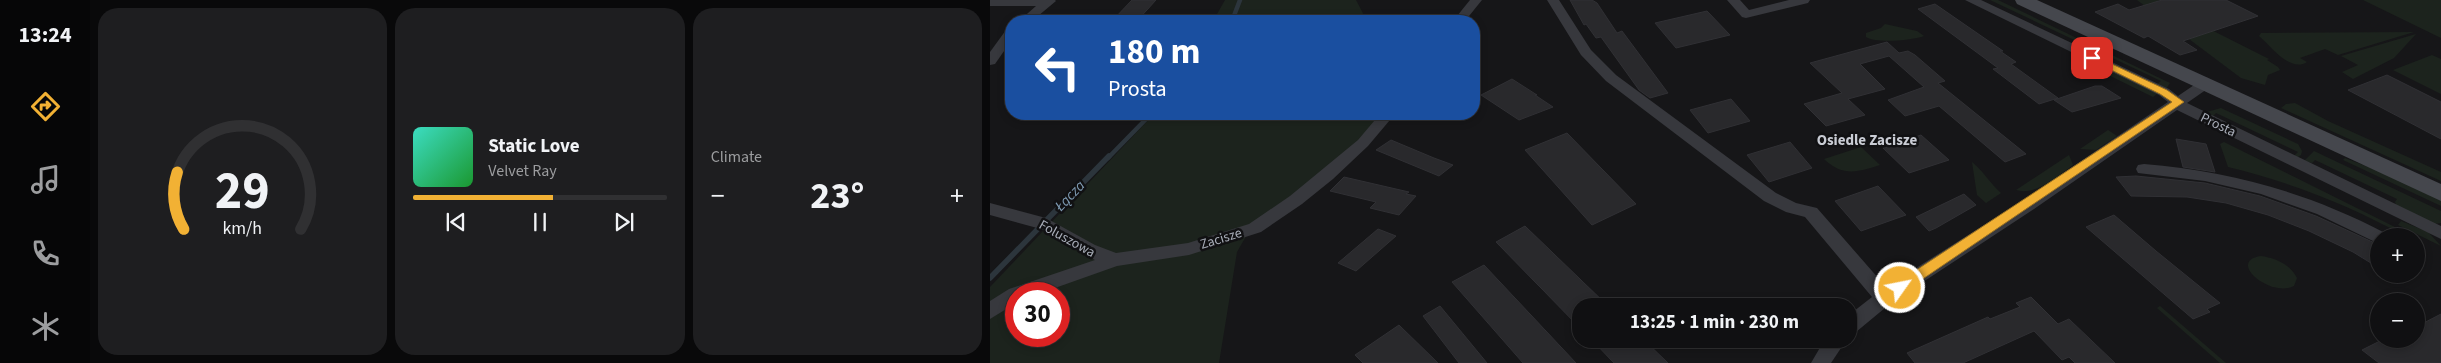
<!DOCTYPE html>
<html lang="en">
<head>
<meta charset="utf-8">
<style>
	:root { --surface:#101012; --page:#1e1e20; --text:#f1f3f6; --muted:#9c9d9f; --line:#303032; --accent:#f2b134 }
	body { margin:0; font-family:"Source Sans 3",sans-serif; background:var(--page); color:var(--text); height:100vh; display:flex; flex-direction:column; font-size:19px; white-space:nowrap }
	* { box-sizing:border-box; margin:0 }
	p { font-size:16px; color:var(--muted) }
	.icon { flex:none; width:28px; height:28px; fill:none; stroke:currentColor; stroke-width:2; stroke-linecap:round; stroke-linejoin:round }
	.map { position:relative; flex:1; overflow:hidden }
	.details { display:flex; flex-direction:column; gap:8px; padding:8px; background:#09090a; width:900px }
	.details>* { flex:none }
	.banner { position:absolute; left:15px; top:15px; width:475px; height:105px; border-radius:20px; box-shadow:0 2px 8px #0003,0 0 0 1px var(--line); background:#1a4fa0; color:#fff; overflow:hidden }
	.controls { position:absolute; left:1380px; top:228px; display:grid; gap:10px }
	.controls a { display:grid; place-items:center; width:55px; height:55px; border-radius:50%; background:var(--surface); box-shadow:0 2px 8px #0003,0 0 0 1px var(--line); font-size:25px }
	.speed { position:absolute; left:15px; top:282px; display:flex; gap:10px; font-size:25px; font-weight:700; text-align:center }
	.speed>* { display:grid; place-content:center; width:65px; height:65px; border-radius:50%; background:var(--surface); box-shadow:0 2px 8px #0003,0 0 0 1px var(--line); line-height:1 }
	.speed .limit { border:8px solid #d22; background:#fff; color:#111 }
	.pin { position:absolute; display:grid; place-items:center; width:42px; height:42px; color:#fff; margin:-21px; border-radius:10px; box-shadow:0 2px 8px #0006 }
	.me { position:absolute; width:55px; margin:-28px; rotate:57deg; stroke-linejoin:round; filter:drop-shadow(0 0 4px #0008) }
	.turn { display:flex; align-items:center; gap:18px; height:105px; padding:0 20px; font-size:22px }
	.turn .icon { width:65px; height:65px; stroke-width:2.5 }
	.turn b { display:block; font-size:35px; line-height:42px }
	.big { font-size:38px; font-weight:700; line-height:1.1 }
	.details .card { flex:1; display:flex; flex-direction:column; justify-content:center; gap:8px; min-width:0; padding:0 18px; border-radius:20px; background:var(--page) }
	.details .dial { align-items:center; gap:0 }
	.dial svg { height:130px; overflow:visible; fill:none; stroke:var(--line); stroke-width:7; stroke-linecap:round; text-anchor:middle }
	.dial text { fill:var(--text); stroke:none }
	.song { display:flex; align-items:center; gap:15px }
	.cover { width:60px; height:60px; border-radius:8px; background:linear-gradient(135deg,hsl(170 70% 55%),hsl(130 70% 35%)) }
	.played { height:5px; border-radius:2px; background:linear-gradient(90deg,var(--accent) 55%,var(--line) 55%) }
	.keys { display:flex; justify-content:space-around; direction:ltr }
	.heat { display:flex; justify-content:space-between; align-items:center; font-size:28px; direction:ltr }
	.details .tiles { flex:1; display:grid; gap:8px; grid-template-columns:repeat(3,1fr) }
	.trip { position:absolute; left:582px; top:298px; width:285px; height:50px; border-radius:20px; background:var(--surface); box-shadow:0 2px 8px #0003,0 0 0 1px var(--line); font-weight:700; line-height:50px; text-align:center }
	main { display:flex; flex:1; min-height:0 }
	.tab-bar { display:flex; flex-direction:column; width:90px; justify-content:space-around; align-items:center; background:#060607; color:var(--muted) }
	.tab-bar .icon { width:35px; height:35px }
	.tab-bar .current { color:var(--accent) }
	.tab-bar b { font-size:22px; color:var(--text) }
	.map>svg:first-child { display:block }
</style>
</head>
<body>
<main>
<nav class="tab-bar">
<b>13:24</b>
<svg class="icon current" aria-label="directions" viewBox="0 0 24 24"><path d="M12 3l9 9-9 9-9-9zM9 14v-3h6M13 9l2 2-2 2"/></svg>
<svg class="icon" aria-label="music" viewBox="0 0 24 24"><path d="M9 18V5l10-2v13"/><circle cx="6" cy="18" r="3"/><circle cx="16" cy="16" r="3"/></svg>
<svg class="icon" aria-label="phone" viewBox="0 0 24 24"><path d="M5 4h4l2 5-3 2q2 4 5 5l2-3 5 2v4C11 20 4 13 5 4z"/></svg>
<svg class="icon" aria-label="climate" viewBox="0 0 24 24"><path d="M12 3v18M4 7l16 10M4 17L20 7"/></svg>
</nav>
<section class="details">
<div class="tiles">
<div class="card dial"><svg viewBox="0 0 100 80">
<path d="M14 69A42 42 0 1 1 86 69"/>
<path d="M14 69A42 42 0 0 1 10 34" stroke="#f2b134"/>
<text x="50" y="56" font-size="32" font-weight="700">29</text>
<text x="50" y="72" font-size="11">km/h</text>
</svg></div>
<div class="card">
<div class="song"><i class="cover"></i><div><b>Static Love</b><p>Velvet Ray</p></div></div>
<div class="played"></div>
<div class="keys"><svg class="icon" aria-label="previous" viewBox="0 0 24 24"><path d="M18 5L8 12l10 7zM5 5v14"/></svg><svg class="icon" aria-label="pause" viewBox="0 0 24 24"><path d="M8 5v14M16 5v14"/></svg><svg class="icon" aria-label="next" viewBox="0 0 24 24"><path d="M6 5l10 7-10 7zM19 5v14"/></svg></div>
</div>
<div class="card"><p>Climate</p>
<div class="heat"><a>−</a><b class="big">23°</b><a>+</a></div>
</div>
</div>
</section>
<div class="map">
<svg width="1451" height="363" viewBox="0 0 1451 363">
	<rect width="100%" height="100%" fill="#161618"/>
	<g fill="#1c231d" fill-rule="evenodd">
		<polygon points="235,0 366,0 377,21 223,21"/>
		<polygon points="1000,0 1008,0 1180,83 1176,89 1167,84 1171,81"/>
		<polygon points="1147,0 1170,0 1166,2 1279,59 1277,60 1288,67 1290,70 1278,75 1275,85 1251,78"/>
		<polygon points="1373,0 1451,0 1451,38"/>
		<path d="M 895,24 L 927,31 L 934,36 C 924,40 887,44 876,37 L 876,33 L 891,28 Z"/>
		<path d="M 1424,32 L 1348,55 L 1335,49 L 1310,58 L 1317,62 C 1300,73 1281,46 1269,36 L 1271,33 Z"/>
		<polygon points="1426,34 1404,58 1363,79 1352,72 1368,65 1351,56"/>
		<polygon points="1442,55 1451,59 1451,94 1403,70"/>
		<polygon points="1109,67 1116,68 1168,93 1163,97 1104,68"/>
		<polygon points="1305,103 1338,121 1451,172 1451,181 1291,108 1296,104"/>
		<polygon points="1231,108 1308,144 1312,151 1311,155 1307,158 1304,156 1308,152 1226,113 1223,116 1213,113"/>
		<path d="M 164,114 L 392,114 L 354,156 L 262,226 L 247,252 L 229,363 L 0,363 L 0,287 ZM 26,294 L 69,294 L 69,336 L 26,336 Z"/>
		<polygon points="1118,130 1127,136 1106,150 1090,149"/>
		<path d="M 1234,142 L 1423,236 L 1415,236 C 1359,205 1300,182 1238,167 L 1230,144 Z"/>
		<path d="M 871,147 L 890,165 C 868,172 853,177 834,159 Z"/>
		<polygon points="1324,151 1451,211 1451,223 1444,224 1406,205 1405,202 1407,199 1325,160 1322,163 1314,161"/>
		<path d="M 1079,155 L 1083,165 C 1067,177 1046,196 1026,190 Z"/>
		<polygon points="1355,158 1399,175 1451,199 1451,206 1353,160"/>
		<path d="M 982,162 C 994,172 999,182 1011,193 L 996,203 L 987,195 Z"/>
		<polygon points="1411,221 1438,232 1451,246 1408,225"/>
		<path d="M 1271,256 C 1285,258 1300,264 1307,278 L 1304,286 C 1280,298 1236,261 1271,256 Z"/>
		<polygon points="1170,306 1236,363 1230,363 1167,308"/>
	</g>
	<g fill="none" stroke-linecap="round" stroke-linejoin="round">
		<g stroke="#2c353c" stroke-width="4.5">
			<polyline points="242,21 250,0"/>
			<polyline points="118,158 161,114"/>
		</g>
		<polyline stroke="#2c353c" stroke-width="5.5" points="0,278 119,156"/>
	</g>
	<g fill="#29292c" stroke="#303034">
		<polygon points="142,0 166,0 147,21 122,21"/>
		<polygon points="580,0 602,0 607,3 627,33 632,31 678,93 660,98 649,90 611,37 606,38 596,24 594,25"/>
		<polygon points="1172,0 1236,0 1268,16 1193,41 1207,50 1190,55 1158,36 1154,38 1105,12 1128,4 1139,10"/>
		<polygon points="945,4 1013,51 1010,51 1026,62 1021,64 1068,98 1049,104 1003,69 1008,68 928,9"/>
		<polygon points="717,11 740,35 686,48 665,23"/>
		<polygon points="897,42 909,53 918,51 925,55 955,81 948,83 1036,154 1015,162 949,106 915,116 898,100 934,87 899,56 870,64 895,89 858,99 875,115 836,126 814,104 852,93 820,63"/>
		<polygon points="1397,75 1451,102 1451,139 1358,90"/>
		<polygon points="522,79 547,95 545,95 563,107 529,120 491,95"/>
		<polygon points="1105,86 1112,86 1131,98 1082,112 1064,100"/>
		<polygon points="741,99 760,121 718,133 700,110"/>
		<polygon points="577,133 646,204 602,225 535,150"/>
		<polygon points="931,135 959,160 919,173 893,148"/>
		<polygon points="1186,139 1216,144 1225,172 1193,167"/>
		<polygon points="401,140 444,158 463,165 449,176 386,150"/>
		<polygon points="800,142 822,168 779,182 757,155"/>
		<polygon points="1146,176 1215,183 1270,196 1326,216 1389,245 1389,268 1363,252 1319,231 1278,215 1236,203 1197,197 1141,196 1126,177"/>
		<polygon points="354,177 419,192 416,194 426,196 409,215 380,208 386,202 340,191"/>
		<polygon points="888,186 916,215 871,231 845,201"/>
		<polygon points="974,194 986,205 946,228 939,231 926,217"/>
		<polygon points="1124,215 1166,251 1230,303 1217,309 1220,312 1203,319 1096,227"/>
		<polygon points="535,226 618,306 591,306 591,329 506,242"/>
		<polygon points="388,229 406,236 366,271 348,263"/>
		<polygon points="494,265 586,363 533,363 462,282"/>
		<polygon points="1041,297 1068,324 1079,319 1125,363 1085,363 1079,357 1072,360 1044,331 973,363 925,363 917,353 998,317 1000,319 1030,307 1026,303"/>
		<polygon points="450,306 497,363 469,363 433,316"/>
		<polygon points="1451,314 1451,363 1389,363 1372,350 1392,340 1396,343 1404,339 1426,339 1426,327"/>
		<polygon points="409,325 448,363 373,363 365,355"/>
		<polygon points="601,339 653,339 678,363 624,363"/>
	</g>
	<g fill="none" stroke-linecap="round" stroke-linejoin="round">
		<g fill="#37383d" fill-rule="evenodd">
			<polygon points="0,0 65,0 66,1 42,21 29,21 46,6 0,6"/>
			<polygon points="480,0 492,0 475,21 463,21"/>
			<polygon points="557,0 569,0 601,50 626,75 786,193 806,203 827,208 896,287 1032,201 1178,102 1169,95 975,0 991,0 1179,89 1188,96 1210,81 1220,81 1222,84 1220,87 1197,103 1451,226 1451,239 1187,110 1044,209 901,303 866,332 859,334 859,315 882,297 815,217 796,212 774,201 616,81 591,55"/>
			<polygon points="737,0 750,0 759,10 799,0 820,0 818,3 756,18 752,17"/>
			<polygon points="21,29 21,41 5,64 0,65 0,52 16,30"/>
			<polygon points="390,114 405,114 378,146 343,179 312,204 271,232 199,255 127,266 48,294 26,294 26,303 0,319 0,301 19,289 105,260 51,229 0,215 0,203 56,218 105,245 126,253 198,243 259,224 300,196 368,140"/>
			<path d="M 1154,164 C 1240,171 1319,193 1395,233 L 1397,236 L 1389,236 L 1389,243 L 1383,241 L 1327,214 L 1271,194 L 1215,181 L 1148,173 L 1146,169 L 1148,165 Z"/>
			<polygon points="835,339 857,339 841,363 821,363"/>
		</g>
		<polygon fill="#45474d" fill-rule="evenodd" points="1025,0 1047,0 1451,184 1451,201 1027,4"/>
	</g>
	<polygon fill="#f2b134" stroke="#9d7322" points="1099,56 1105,56 1177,90 1194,102 915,291 905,291 903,288 905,284 1182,102 1170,94 1099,59"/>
	<g text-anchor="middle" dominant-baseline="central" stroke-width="5" stroke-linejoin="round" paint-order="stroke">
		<g font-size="14" fill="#a8adb8" stroke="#111113">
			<text transform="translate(1228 125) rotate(26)">Prosta</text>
			<text transform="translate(77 239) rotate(29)">Foluszowa</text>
			<text transform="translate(231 239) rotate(-17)">Zacisze</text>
		</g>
		<g font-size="15" font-weight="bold" fill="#c9ccd4" stroke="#111113">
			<text x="877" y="140">Osiedle Zacisze</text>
		</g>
		<g font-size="15" font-style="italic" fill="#7f9bb3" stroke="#111113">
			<text transform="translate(80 196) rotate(-46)">Łącza</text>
		</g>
	</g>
</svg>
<div class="controls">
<a>+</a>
<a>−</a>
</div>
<div class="speed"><div class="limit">30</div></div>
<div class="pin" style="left:1102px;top:58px;background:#d93025"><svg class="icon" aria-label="arrive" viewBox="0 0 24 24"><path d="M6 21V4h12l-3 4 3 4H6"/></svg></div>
<svg class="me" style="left:910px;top:288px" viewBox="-20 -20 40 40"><circle r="17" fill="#f2b134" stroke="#fff" stroke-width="3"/><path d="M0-11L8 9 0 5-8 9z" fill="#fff"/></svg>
<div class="trip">13:25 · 1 min · 230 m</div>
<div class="banner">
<div class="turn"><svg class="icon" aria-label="left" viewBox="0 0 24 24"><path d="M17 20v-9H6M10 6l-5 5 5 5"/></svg><div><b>180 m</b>Prosta</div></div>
</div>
</div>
</main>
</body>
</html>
